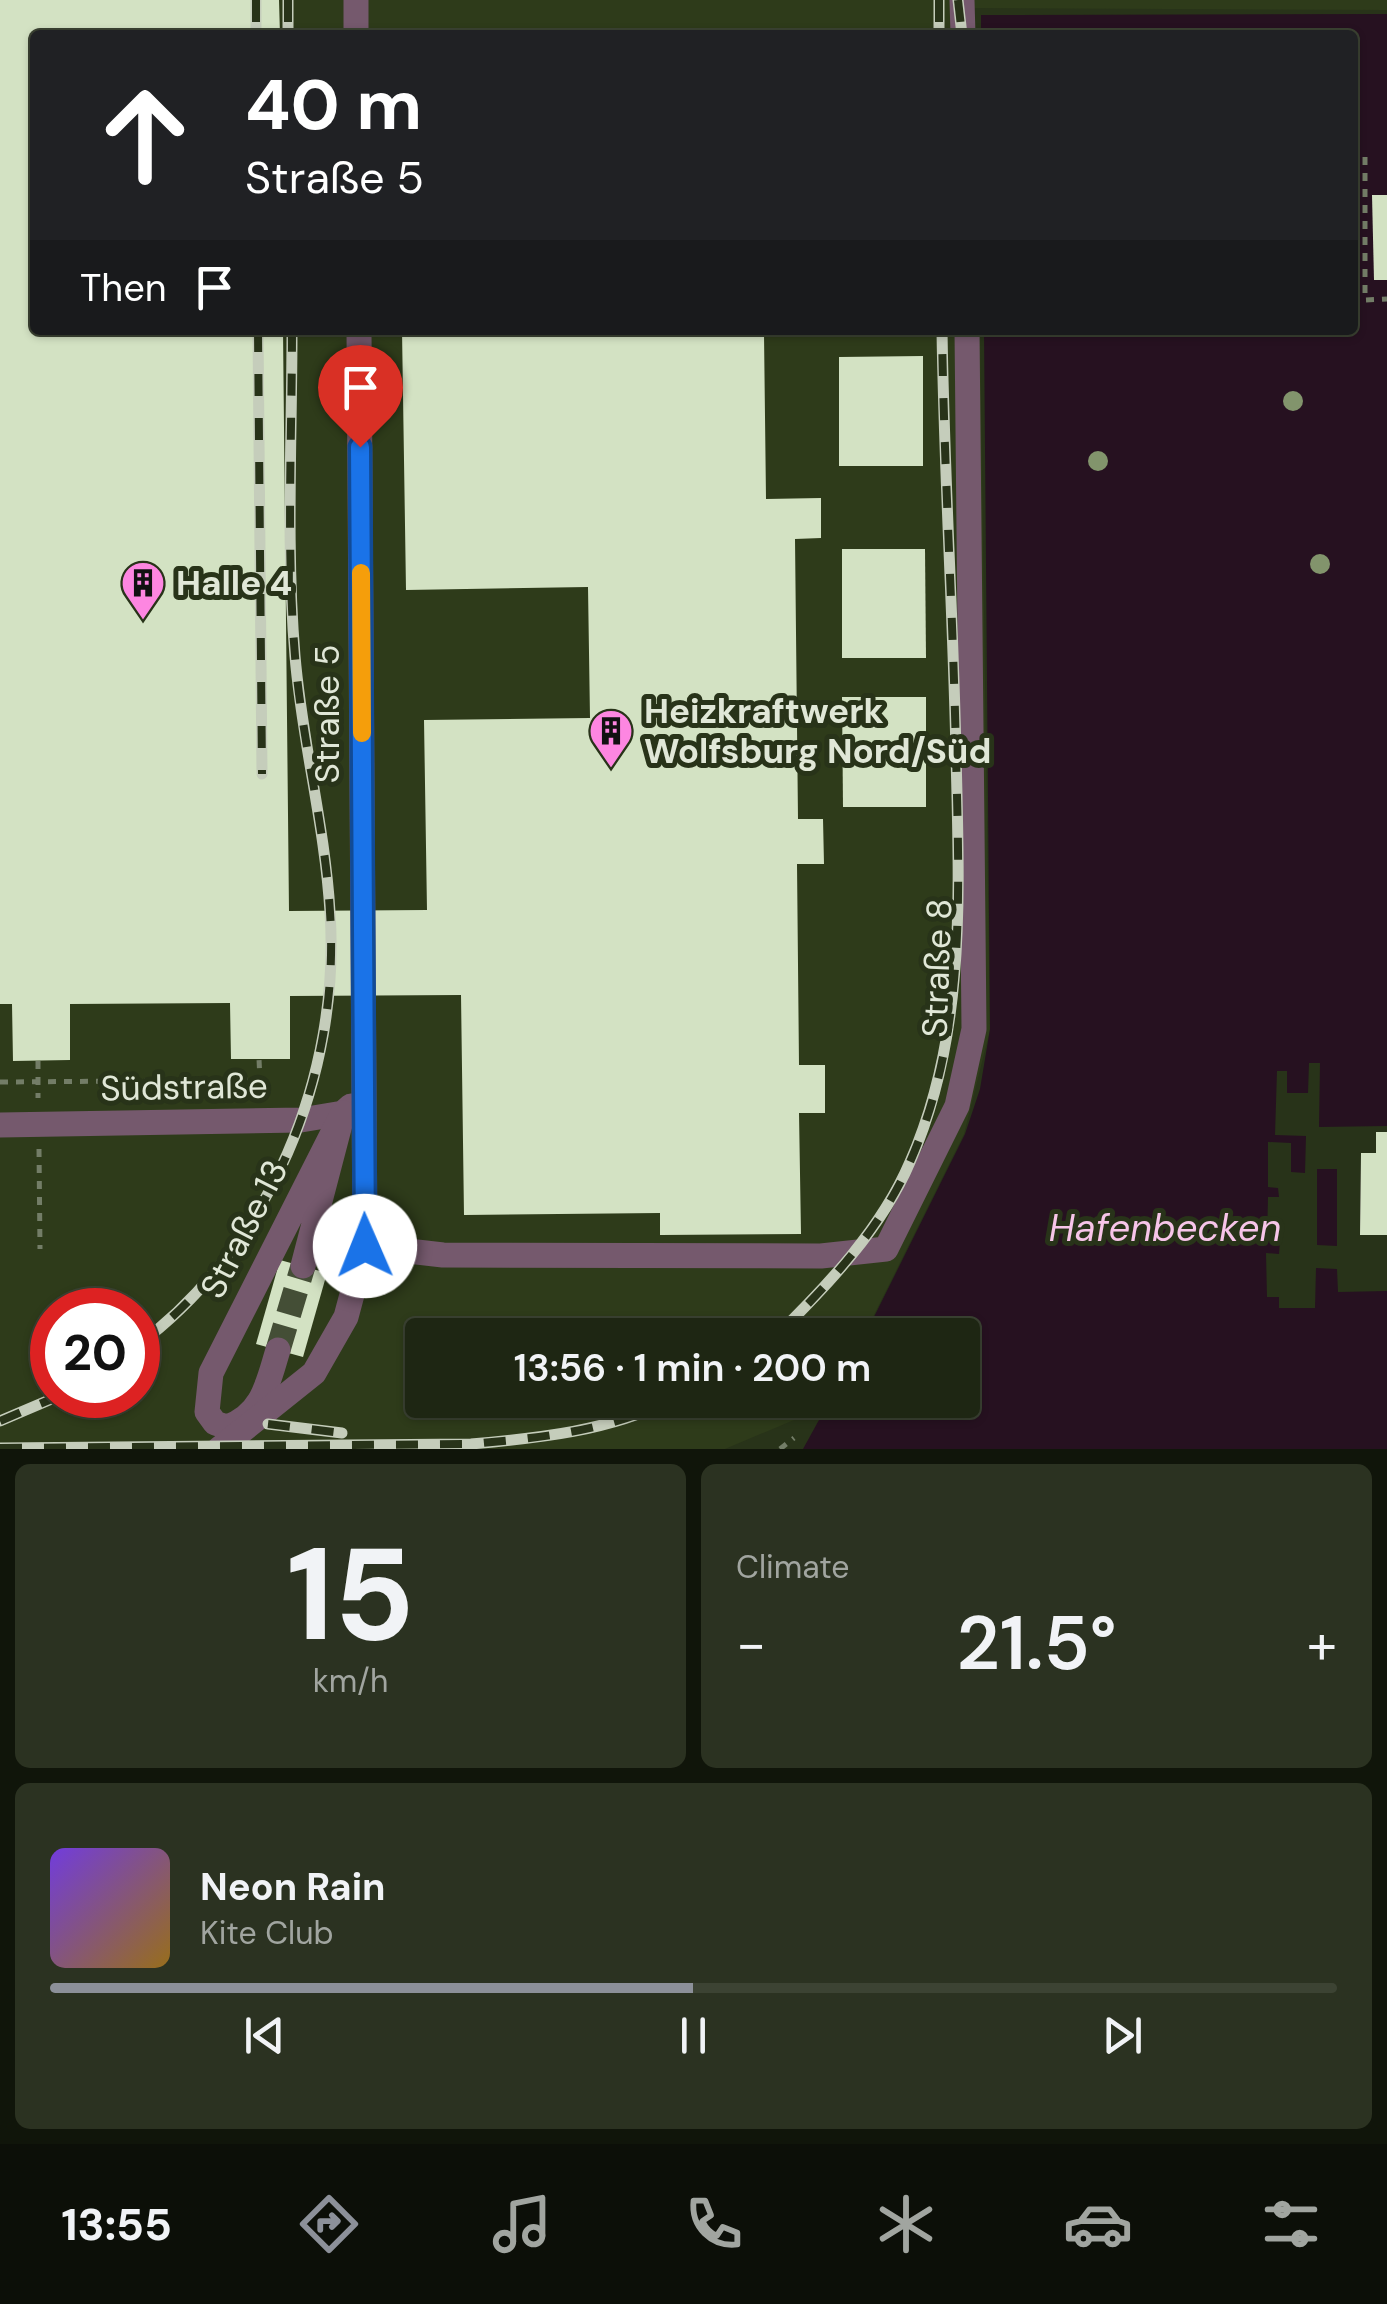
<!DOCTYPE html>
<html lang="en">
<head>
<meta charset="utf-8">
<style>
	:root { --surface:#1e2613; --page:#2b3221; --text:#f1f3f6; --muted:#a1a5a0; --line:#3c4333; --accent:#8c9099 }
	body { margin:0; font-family:"DM Sans",sans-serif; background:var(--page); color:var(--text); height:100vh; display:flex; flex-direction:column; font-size:38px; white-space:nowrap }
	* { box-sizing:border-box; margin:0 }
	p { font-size:32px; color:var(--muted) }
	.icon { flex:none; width:55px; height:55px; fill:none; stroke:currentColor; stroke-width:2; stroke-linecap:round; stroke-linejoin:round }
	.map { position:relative; height:1449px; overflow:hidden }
	.drawer { display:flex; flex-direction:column; gap:15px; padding:15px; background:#10150a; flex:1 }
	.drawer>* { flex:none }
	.guide { position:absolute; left:30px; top:30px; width:1328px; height:305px; border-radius:10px; box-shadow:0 2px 8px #0004,0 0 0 2px var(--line); background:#202124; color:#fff; overflow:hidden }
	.speed { position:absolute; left:30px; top:1288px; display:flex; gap:20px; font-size:50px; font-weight:700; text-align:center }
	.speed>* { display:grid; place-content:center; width:130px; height:130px; border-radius:50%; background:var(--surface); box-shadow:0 2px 8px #0004,0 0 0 2px var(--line); line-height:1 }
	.speed .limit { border:15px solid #d22; background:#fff; color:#111 }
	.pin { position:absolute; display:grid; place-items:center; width:85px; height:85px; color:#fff; margin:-102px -42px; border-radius:50% 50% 50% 0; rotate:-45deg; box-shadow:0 0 10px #0007 }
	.pin .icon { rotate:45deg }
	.me { position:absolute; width:110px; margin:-55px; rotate:359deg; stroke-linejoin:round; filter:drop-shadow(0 0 8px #0008) }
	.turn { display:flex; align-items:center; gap:35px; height:210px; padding:0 50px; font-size:45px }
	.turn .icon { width:130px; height:130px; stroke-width:2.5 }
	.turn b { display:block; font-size:70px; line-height:85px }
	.then { display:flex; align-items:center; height:95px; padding:0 50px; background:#0003; gap:20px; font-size:38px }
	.big { font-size:75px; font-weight:600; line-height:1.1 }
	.drawer .card { flex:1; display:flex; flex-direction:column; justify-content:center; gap:15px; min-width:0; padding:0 35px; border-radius:15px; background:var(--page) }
	.drawer .dial { align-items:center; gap:0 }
	.dial b { font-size:130px; line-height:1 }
	.song { display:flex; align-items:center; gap:30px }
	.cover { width:120px; height:120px; border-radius:15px; background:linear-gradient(135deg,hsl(260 70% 55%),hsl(40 70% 35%)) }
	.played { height:10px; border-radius:5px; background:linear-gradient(90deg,var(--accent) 50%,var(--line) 50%) }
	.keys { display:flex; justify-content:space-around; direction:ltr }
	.heat { display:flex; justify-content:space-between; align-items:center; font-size:55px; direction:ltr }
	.drawer .tiles { flex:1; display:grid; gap:15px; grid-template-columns:1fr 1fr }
	.card:last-child { grid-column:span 2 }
	.trip { position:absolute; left:405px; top:1318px; width:575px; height:100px; border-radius:10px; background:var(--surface); box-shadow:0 2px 8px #0004,0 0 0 2px var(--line); font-weight:600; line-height:100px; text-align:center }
	.dock { display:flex; height:160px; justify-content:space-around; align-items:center; background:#0c0f08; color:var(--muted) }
	.dock .icon { width:70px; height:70px }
	.dock .current { color:var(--accent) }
	.dock b { font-size:45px; color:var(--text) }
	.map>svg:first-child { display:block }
</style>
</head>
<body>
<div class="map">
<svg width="1387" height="1449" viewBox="0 0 1387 1449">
	<rect width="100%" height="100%" fill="#283319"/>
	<path fill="#2e3b1a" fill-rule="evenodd" d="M 0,0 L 1387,0 L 1387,10 L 974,8 L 974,35 L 35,35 L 35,330 L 980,330 L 990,1030 L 964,1134 L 864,1335 L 422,1335 L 422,1400 L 829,1400 L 825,1407 L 725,1449 L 0,1449 ZM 52,1310 L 138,1310 L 138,1395 L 52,1395 Z"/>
	<polygon fill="#261120" points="1387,14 1387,1449 803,1449 830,1400 962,1400 962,1335 865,1335 965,1134 980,1089 990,1029 984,330 1352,330 1352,35 981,35 981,15"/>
	<path fill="#283319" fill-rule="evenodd" d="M 1309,1063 L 1320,1063 L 1319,1127 L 1387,1126 L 1387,1132 L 1376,1133 L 1376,1153 L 1361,1154 L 1360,1234 L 1387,1235 L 1387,1291 L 1338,1292 L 1337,1269 L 1316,1268 L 1315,1308 L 1279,1308 L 1279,1297 L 1267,1297 L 1266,1253 L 1279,1254 L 1280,1241 L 1267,1241 L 1268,1197 L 1279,1197 L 1278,1188 L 1268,1187 L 1268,1142 L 1291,1143 L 1291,1172 L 1305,1173 L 1306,1136 L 1275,1135 L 1277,1071 L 1287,1071 L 1287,1093 L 1308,1093 ZM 1317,1169 L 1337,1169 L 1337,1246 L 1317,1245 Z"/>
	<g fill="#d3e2c3">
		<polygon points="0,0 279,0 280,35 35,35 35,330 283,330 289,911 427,910 424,720 590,718 588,587 406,590 402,330 803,330 803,333 764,334 766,499 821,498 821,538 795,539 798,819 823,819 824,864 797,864 799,1065 825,1065 825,1113 799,1113 801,1234 660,1235 660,1213 464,1215 461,995 290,996 290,1059 231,1059 230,1003 70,1004 70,1060 13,1061 12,1004 0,1004"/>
		<polygon points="1372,195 1387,195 1387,280 1374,280"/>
		<polygon points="923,356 923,466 839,466 839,357"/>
		<polygon points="842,549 925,549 926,658 842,658"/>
		<polygon points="842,697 926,697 926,807 843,807"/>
		<polygon points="1376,1132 1387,1132 1387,1235 1360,1235 1361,1153 1376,1153"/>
		<polygon points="280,1260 327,1273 303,1357 256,1344"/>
	</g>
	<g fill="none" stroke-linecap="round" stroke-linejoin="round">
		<polyline stroke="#444e36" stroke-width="25" stroke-dasharray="25 12" stroke-linecap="butt" points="278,1350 303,1266"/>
		<g stroke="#737d67" stroke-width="5" stroke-dasharray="8 8" stroke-linecap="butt">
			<polyline points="1365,157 1365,300 1387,299"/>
			<polyline points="38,1061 38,1098"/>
			<polyline points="0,1082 260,1080 259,1059"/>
			<polyline points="39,1149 40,1249"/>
			<polyline points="780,1449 794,1438"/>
		</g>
		<g stroke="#75596d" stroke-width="25">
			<polyline points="356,0 356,35"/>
			<polyline points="962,0 963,35"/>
			<polyline points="0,1125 301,1120 343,1113 351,1106"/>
			<polyline points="365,1246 443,1255 821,1256 886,1249 957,1106 974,1029 967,330"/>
			<path d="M 278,1350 C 268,1382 263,1415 227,1427 L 215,1423 L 207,1412 L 211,1373 L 343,1113 L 303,1266"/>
			<polyline points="219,1449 314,1373 346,1317 365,1246 359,330"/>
		</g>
		<defs>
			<g id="rail">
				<polyline points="256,0 256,35"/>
				<polyline points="288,0 288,35"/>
				<polyline points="939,0 939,35"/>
				<polyline points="958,0 962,35"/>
				<polyline points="258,330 262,774"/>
				<path d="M 777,1335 C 827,1286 882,1228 910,1162 C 967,1033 959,892 956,753 C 953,612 944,471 942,330"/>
				<path d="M 138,1345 C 270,1247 341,1075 330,912 C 325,826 302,742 295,656 C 286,548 292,438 292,330"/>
				<polyline points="0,1421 61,1395"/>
				<polyline points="268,1424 342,1433"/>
				<path d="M 0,1448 L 471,1444 C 539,1438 609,1431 671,1400"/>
			</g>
		</defs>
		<use href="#rail" stroke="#c5cdbb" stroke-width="11"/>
		<use href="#rail" stroke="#283319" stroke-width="8" stroke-dasharray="22" stroke-linecap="butt"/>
	</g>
	<g fill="#82946c">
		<circle cx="1293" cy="401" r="10"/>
		<circle cx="1098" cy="461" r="10"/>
		<circle cx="1320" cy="564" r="10"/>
	</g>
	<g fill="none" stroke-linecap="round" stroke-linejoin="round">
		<defs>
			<polyline id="route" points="360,447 365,1246"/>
		</defs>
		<use href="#route" stroke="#114b97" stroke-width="25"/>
		<use href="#route" stroke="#1a73e8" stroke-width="18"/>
		<polyline stroke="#f59e0b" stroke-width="18" points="361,573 362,733"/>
	</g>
	<defs>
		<symbol id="building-pin" viewBox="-11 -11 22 30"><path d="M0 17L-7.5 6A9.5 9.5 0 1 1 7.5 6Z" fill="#fd86e1" stroke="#283319"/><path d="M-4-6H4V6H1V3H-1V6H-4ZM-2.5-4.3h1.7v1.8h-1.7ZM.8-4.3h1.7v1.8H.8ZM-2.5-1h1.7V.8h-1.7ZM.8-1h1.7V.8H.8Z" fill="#111"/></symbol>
	</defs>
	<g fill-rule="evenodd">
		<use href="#building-pin" x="118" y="558" width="50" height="68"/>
		<use href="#building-pin" x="586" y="706" width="50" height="68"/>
	</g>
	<g text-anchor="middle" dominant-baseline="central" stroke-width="10" stroke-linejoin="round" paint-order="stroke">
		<g font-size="35" font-weight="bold" fill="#e0e7d7" stroke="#283319" text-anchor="start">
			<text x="176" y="583">Halle 4</text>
			<text x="644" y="711">Heizkraftwerk<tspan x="644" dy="40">Wolfsburg Nord/Süd</tspan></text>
		</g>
		<g font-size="35" fill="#e0e7d7" stroke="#283319">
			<text transform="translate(327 714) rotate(-90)">Straße 5</text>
			<text transform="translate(937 968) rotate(-88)">Straße 8</text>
			<text transform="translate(184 1087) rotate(-1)">Südstraße</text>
			<text transform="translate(244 1229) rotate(-63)">Straße 13</text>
		</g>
		<g font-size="38" font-style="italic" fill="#f7c5e9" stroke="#283319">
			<text x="1165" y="1228">Hafenbecken</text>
		</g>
	</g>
</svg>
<div class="speed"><div class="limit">20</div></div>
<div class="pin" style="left:360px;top:447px;background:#d93025"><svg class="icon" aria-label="arrive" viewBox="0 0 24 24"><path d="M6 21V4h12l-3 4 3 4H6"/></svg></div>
<svg class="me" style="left:365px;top:1246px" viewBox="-20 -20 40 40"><circle r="19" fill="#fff"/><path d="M0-13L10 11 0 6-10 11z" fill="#1a73e8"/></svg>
<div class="trip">13:56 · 1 min · 200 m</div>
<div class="guide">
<div class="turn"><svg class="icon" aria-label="ahead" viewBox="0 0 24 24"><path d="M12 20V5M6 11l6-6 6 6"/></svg><div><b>40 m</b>Straße 5</div></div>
<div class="then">Then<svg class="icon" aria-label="arrive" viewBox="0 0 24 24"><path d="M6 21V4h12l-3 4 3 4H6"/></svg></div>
</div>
</div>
<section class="drawer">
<div class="tiles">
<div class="card dial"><b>15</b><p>km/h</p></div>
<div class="card"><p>Climate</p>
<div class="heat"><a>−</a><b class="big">21.5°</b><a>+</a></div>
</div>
<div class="card">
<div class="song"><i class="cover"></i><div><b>Neon Rain</b><p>Kite Club</p></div></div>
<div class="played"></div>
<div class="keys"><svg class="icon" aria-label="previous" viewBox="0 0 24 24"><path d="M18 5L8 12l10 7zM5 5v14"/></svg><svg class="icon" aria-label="pause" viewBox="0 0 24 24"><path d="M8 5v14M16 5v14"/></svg><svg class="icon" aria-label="next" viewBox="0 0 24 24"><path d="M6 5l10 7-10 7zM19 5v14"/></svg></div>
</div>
</div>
</section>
<nav class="dock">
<b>13:55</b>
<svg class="icon current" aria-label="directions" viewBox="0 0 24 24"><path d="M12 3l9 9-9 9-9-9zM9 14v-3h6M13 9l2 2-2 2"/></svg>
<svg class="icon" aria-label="music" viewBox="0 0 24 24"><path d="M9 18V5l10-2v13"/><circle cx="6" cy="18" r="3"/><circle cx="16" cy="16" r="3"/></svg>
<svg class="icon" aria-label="phone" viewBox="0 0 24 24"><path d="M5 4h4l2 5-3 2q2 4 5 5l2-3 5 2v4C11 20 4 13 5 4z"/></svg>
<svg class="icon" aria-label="climate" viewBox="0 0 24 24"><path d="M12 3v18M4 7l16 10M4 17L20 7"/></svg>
<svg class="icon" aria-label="car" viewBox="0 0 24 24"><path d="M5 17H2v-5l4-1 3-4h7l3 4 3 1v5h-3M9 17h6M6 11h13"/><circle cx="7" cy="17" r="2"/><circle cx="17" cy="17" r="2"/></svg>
<svg class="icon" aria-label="filters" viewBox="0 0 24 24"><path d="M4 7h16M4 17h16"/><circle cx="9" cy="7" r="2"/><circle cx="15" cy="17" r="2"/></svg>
</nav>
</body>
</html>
